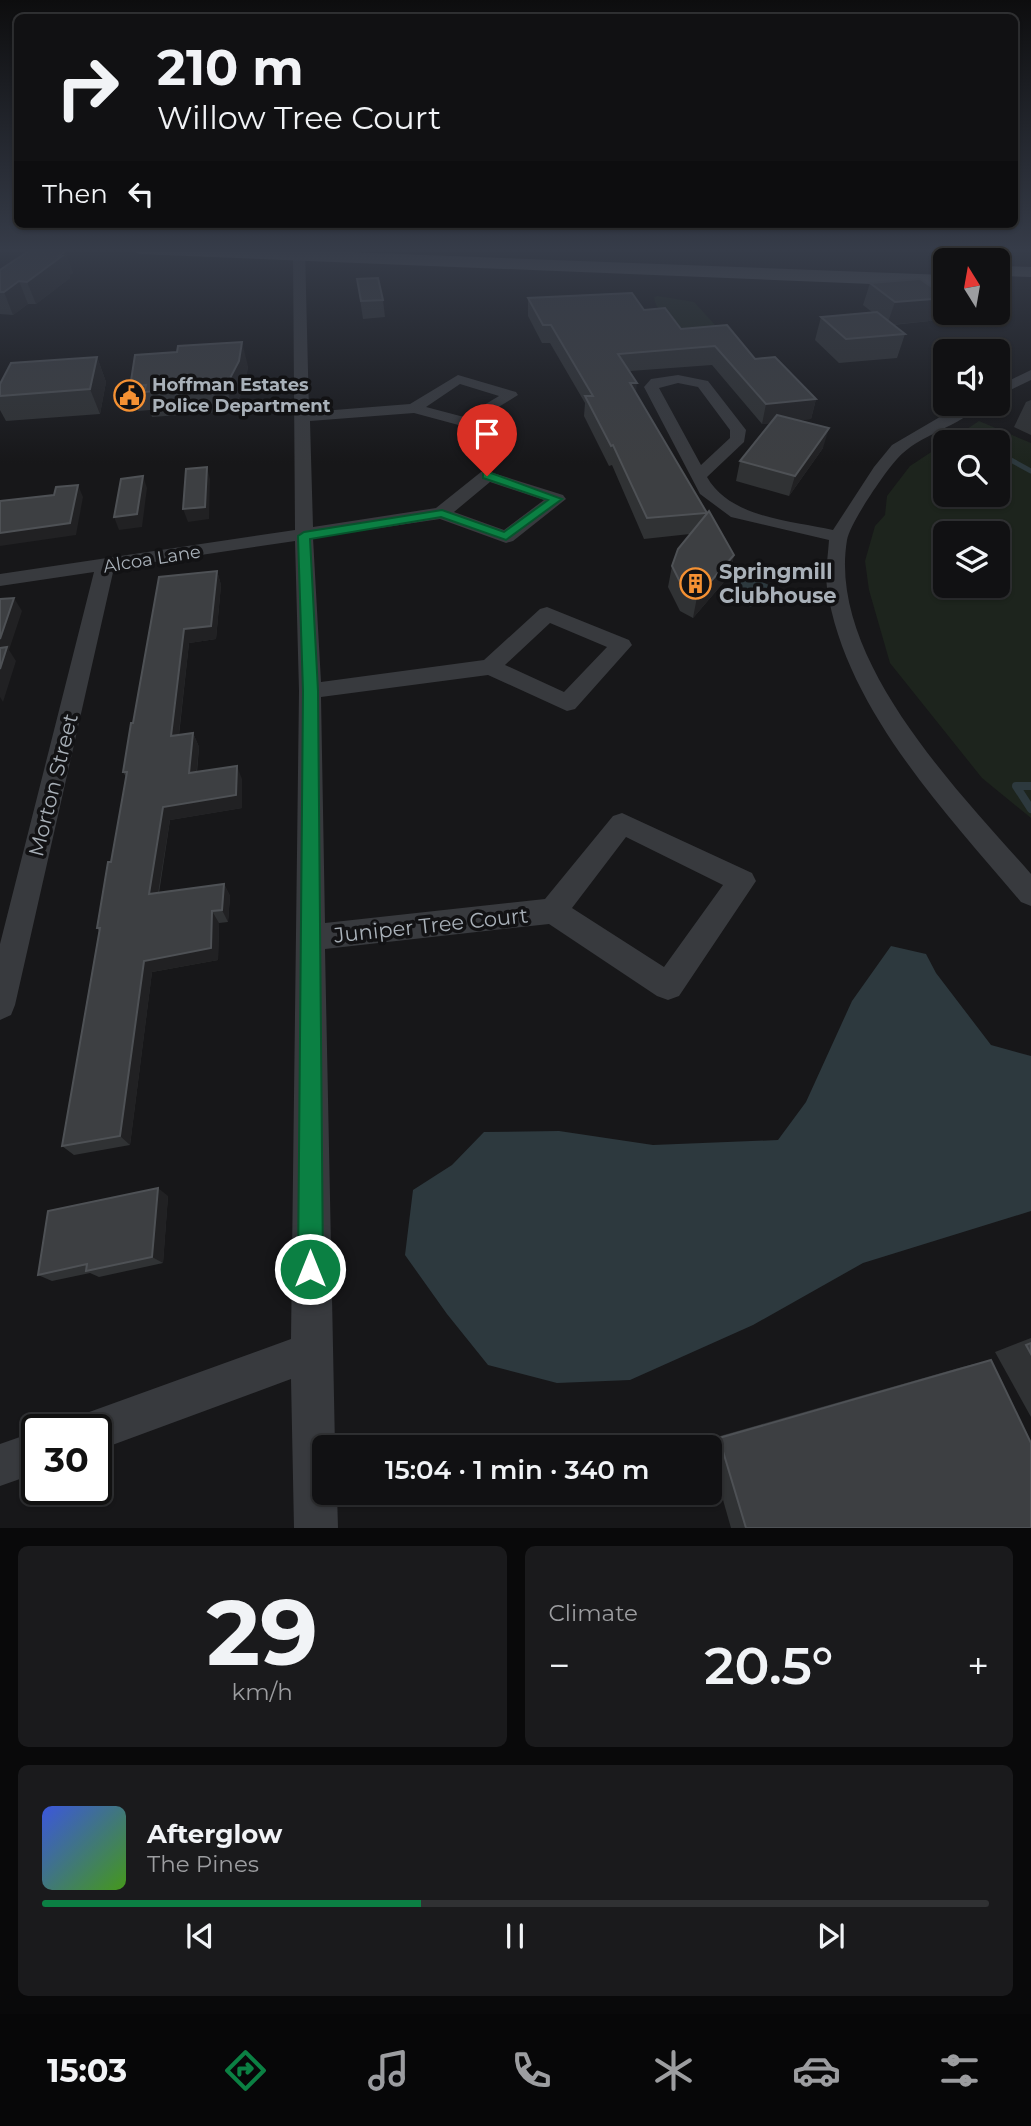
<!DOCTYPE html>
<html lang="en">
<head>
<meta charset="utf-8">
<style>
	:root { --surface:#111113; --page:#1a1a1c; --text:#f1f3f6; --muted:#9c9da0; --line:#303133; --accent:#0b8043 }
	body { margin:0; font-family:Montserrat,sans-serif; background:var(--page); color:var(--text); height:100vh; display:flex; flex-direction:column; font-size:26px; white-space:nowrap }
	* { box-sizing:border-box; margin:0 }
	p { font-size:23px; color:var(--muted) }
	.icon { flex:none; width:38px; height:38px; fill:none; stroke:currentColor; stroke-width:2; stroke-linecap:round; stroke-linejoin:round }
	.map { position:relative; height:1528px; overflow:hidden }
	.side { display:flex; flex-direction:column; gap:18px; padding:18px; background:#09090a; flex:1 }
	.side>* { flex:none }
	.hud { position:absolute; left:14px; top:14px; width:1004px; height:214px; border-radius:10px; box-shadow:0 2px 5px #0004,0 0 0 2px var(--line); background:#111113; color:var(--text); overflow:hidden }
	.needle { width:46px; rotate:349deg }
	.tools { position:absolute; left:933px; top:248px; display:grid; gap:14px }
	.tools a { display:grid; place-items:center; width:77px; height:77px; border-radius:10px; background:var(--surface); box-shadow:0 2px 5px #0004,0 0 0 2px var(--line); font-size:35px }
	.speed { position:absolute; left:21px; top:1414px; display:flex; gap:14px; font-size:35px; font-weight:700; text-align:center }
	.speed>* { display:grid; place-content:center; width:91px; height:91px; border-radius:50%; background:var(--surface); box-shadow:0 2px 5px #0004,0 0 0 2px var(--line); line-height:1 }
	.speed .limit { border:4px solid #111; border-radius:10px; background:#fff; color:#111 }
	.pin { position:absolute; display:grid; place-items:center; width:60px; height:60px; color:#fff; margin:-72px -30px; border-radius:50% 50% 50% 0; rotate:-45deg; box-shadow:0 0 7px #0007 }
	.pin .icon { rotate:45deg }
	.me { position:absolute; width:77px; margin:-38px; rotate:0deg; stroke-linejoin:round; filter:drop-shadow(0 0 5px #0008) }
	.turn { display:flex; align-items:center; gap:24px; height:147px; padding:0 28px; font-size:32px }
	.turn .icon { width:91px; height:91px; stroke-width:2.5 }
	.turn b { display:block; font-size:49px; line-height:60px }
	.then { display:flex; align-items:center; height:66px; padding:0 28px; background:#0003; gap:14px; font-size:26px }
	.big { font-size:52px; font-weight:600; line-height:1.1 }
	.side .widget { flex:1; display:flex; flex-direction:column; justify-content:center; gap:10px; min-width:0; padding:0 24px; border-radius:10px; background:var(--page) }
	.side .dial { align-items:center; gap:0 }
	.dial b { font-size:91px; line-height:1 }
	.song { display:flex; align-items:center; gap:21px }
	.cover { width:84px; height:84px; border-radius:10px; background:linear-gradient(135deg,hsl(230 70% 55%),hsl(100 70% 35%)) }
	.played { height:7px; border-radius:4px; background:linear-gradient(90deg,var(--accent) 40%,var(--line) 40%) }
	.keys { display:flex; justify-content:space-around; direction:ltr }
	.heat { display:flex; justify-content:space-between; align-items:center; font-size:38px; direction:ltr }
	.side .tiles { flex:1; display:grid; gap:18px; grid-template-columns:1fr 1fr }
	.widget:last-child { grid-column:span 2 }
	.trip { position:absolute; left:312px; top:1435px; width:410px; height:70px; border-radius:10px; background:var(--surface); box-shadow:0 2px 5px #0004,0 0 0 2px var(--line); font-weight:600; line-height:70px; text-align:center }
	.menu { display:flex; height:112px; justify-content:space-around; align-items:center; background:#070708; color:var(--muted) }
	.menu .icon { width:49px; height:49px }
	.menu .active { color:var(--accent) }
	.menu b { font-size:32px; color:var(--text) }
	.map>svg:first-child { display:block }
</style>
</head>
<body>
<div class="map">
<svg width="1031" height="1528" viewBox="0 0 1031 1528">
	<rect width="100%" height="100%" fill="#171719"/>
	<g fill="#1d241d" fill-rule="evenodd">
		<path d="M 658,296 L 694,302 L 717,327 L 687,335 C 675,324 656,314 654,297 Z"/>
		<path d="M 979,421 L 1031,443 L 1031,818 L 982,778 L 890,663 L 869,590 L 865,561 L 875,526 L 885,515 L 887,496 L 910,466 L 945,443 L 945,495 L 998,495 L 998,443 L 946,443 ZM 945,534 L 998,534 L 998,586 L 945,586 Z"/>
	</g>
	<g fill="#2d393e">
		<polygon points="745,571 762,577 760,581 769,585 751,607 731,599 741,587 734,584"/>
		<polygon points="891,946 926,954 936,973 991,1045 1031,1056 1031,1211 863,1263 753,1325 630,1380 557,1383 488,1365 447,1314 405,1255 413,1190 452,1165 484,1132 559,1131 653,1145 778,1140 806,1102 852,1001"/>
	</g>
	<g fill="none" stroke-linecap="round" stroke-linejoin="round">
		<polyline stroke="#2d393e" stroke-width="5" points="998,453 1031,471"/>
		<polyline stroke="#2d393e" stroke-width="8" points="1031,786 1016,786 1031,809"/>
		<g fill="#383a3e" fill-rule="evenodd">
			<path d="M 293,249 L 305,249 L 309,412 L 410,404 L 458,375 L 516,392 L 518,395 L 466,427 L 414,413 L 310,421 L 313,527 L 436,508 L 481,472 L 487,471 L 563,495 L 566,499 L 513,541 L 506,543 L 440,519 L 313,538 L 321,682 L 484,660 L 540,609 L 547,607 L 629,640 L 632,645 L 575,709 L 567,711 L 488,675 L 321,697 L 325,923 L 545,899 L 613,816 L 622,813 L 752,873 L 756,881 L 679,996 L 668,1000 L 657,996 L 549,924 L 325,949 L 335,1447 L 324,1447 L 324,1493 L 337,1493 L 338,1528 L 294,1528 L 291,1379 L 96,1451 L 96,1430 L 75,1430 L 81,1415 L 291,1339 L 299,691 L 295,541 L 114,568 L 15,1005 L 11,1015 L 0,1020 L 0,944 L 94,572 L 0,586 L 0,574 L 295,530 ZM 460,384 L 499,396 L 464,417 L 426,407 ZM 490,482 L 544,500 L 504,530 L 454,512 ZM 550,623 L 607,647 L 564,692 L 505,665 ZM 626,837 L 723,885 L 664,967 L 572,908 Z"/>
			<polygon points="1031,370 1031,380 998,396 998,386"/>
			<path d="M 678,375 L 708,381 L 746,430 L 744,442 L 707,477 C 730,518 792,521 833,530 L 874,467 L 892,445 L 962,404 L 981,404 C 960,427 919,434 897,459 C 885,472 850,523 847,540 C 827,659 959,792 1031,874 L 1031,906 L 1021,902 C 946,813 845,708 827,588 C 825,573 828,556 829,540 L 731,517 L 700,494 L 644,387 L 651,379 ZM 678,383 L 698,387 L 730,430 L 730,438 L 701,465 L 659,388 Z"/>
			<polygon points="37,1431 37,1473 0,1486 0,1444"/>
		</g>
		<g fill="#54585d" fill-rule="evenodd">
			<polygon points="130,249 271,249 945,275 945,287 139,254"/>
			<polygon points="998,266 1031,267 1031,277 998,276"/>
		</g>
	</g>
	<g fill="#303234">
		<polygon points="65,251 73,273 69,275 70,278 36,304 28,304 13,315 0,314 0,270"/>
		<polygon points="357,279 383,300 385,317 363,319"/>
		<polygon points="870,283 945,296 945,304 939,320 893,325 905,334 897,358 839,363 815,340 821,317 872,312 863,305"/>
		<polygon points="528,298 644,310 681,329 755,359 816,399 811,419 796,420 823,448 789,496 736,481 740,461 771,423 762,424 712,365 630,371 636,393 707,513 734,555 729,576 693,618 680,611 668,587 672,566 690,534 644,539 612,465 609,466 584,416 585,403 550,343 542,343 528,316"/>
		<polygon points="97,357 106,382 100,414 6,421 0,410 0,384"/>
		<polygon points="248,366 245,385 233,411 152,417 150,410 138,411 130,387"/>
		<polygon points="1031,400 1031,435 1014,427 1026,402"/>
		<polygon points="217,571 221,585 216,639 189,643 179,735 193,733 199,747 197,772 242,779 242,808 170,820 159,893 224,884 230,896 228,922 219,923 218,960 152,972 130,1145 74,1155 62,1146 99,931 97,928 111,862 126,777 123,772 133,723"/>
		<polygon points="168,1196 163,1263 99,1277 90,1273 52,1281 38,1275"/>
		<polygon points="1031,1338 1031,1417 995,1352"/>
		<polygon points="991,1360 1031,1528 731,1528 706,1440 962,1367"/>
	</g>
	<g fill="#212123">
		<polygon points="65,251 73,273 69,275 70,278 36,304 27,282"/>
		<polygon points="19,281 28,304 13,315 4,292"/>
		<polygon points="945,298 945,304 939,320 887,325 895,302"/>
		<polygon points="242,342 248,366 245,385 233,411 226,386"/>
		<polygon points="97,357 106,382 100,414 90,389"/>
		<polygon points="630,383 637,383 635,402"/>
		<polygon points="816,399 811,419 762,424 766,404"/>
		<polygon points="829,428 823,448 789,496 795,476"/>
		<polygon points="207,467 210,479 209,519 188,522 183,509"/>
		<polygon points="143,476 147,488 142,527 119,530 114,517"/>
		<polygon points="78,485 83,497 76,535 0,546 0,533"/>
		<polygon points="734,555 729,576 693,618 697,597"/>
		<polygon points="217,571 221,585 216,639 189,643 177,750 171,736 184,629"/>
		<polygon points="14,598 22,611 9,650 16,661 3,702 0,697 0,639"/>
		<polygon points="193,733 199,747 195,787 189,773"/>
		<polygon points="237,766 242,779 242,808 170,820 156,906 149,894 163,807"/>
		<polygon points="224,884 230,896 228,922 222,910"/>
		<polygon points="212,911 219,923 218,960 152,972 130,1145 120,1136 144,961"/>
		<polygon points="158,1188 168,1196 163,1263 152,1257"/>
	</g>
	<g fill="#3d3f42" stroke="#4e5155" stroke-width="2">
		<polygon points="30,250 65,251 59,256 62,256 27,282 19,281 4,292 0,292 0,270"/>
		<polygon points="378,278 383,300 361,301 357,279"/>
		<polygon points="920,279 945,296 945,298 895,302 870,283"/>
		<polygon points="632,293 644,310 665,308 681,329 727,325 755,359 775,357 816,399 766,404 715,346 618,354 637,383 630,383 707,513 647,518 613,445 611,446 585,396 593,396 551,325 543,325 528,298"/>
		<polygon points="877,312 905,334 846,339 821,317"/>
		<polygon points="242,342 239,361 226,386 144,392 146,385 130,387 135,355 177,352 178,346"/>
		<polygon points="97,357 90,389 0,396 0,384 11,363"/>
		<polygon points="777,415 829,428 795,476 740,461"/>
		<polygon points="207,467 205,507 183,509 186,469"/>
		<polygon points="143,476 137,514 114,517 121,479"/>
		<polygon points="78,485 70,523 0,533 0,501 54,495 56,487"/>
		<polygon points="709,511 734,555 697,597 684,590 672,566 678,549"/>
		<polygon points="217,571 211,626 184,629 171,736 193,733 189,773 237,766 236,795 163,807 149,894 224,884 222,910 212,911 211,948 144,961 120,1136 62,1146 100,928 97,928 108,862 111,862 127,772 123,772 131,723 133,723 159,577"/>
		<polygon points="14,598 0,639 0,599"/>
		<polygon points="7,647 0,669 0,648"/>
		<polygon points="158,1188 152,1257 86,1271 87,1264 38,1275 48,1211"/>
		<polygon points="1031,1343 1031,1354 1026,1345"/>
		<polygon points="991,1360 1031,1443 1031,1528 746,1528 719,1438"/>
	</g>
	<linearGradient id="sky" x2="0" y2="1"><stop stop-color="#0d0d0e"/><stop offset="0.54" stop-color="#363c49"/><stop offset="1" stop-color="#363c49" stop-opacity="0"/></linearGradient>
	<rect width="1031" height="463" fill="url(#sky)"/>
	<polygon fill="#0b8043" stroke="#07532c" stroke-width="2" points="483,473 491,473 562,499 506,540 441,517 310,539 318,691 323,1269 319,1278 310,1281 302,1278 298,1269 303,691 298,536 304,532 442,510 504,532 548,500 483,478"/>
	<defs>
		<symbol id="civic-ring" viewBox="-11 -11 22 22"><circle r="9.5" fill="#121214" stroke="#f59133" stroke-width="1.5"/><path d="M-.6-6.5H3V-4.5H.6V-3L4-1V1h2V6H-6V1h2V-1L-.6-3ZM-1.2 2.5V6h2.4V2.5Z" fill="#f59133"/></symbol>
		<symbol id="building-ring" viewBox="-11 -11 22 22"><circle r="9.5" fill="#121214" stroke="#f59133" stroke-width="1.5"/><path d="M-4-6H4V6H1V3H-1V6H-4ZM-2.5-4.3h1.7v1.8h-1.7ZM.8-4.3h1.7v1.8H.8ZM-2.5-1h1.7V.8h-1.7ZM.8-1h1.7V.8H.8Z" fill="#f59133"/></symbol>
	</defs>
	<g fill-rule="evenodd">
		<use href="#civic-ring" x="112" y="378" width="35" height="35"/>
		<use href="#building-ring" x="678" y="566" width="35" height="35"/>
	</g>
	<g text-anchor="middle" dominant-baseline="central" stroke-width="7" stroke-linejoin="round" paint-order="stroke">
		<g font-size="18" font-weight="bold" fill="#a9b1b9" stroke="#121214" text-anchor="start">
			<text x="152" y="385">Hoffman Estates<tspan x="152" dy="21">Police Department</tspan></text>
		</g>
		<g font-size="18" fill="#a9b1b9" stroke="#121214">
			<text transform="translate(152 559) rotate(-9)">Alcoa Lane</text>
		</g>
		<g font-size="21" font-weight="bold" fill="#a9b1b9" stroke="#121214" text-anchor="start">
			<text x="719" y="571">Springmill<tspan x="719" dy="24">Clubhouse</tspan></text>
		</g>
		<g font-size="21" fill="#a9b1b9" stroke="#121214">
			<text transform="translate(53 785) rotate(-76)">Morton Street</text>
			<text transform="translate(431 925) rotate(-6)">Juniper Tree Court</text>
		</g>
	</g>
</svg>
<div class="tools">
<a><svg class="needle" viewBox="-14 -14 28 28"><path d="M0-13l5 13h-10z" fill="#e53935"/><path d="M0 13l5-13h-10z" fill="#9c9da0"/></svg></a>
<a><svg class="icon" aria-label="sound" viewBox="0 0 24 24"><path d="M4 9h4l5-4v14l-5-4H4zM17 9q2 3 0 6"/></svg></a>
<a><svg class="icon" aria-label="search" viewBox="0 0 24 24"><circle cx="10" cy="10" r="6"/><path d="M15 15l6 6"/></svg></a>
<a><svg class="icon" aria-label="layers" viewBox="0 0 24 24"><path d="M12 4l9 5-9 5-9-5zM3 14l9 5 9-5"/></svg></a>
</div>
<div class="speed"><div class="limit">30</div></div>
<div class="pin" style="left:487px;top:476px;background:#d93025"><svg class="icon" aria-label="arrive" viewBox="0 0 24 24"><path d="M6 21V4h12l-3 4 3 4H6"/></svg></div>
<svg class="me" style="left:310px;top:1269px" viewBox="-20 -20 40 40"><circle r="17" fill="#0b8043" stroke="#fff" stroke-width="3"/><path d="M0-11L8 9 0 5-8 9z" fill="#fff"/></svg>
<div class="trip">15:04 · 1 min · 340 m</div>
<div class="hud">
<div class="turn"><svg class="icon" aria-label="right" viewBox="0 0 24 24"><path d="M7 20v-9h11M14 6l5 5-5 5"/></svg><div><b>210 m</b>Willow Tree Court</div></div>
<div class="then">Then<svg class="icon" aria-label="left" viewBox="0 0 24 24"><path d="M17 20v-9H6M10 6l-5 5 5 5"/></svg></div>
</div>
</div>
<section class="side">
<div class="tiles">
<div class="widget dial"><b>29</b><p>km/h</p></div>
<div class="widget"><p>Climate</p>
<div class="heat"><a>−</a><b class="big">20.5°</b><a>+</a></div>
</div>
<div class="widget">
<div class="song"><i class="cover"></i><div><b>Afterglow</b><p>The Pines</p></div></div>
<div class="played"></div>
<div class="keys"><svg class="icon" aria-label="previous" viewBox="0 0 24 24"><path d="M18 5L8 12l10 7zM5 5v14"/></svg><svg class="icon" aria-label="pause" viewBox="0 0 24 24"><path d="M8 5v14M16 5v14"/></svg><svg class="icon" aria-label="next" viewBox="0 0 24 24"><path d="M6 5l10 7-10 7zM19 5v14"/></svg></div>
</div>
</div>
</section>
<nav class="menu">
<b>15:03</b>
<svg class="icon active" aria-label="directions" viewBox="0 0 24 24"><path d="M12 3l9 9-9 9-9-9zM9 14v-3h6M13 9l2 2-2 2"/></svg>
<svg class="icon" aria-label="music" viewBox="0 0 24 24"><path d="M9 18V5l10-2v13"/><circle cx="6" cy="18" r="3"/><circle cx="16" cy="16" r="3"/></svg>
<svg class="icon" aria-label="phone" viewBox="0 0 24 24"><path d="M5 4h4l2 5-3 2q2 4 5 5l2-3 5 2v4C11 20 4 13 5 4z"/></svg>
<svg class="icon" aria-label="climate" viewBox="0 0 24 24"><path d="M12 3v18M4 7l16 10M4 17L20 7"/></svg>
<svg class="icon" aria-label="car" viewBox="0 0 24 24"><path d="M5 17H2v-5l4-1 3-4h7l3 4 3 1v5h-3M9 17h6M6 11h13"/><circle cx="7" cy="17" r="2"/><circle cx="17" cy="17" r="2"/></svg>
<svg class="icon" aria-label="filters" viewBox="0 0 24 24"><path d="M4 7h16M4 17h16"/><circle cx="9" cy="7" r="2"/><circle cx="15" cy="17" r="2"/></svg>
</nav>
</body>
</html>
